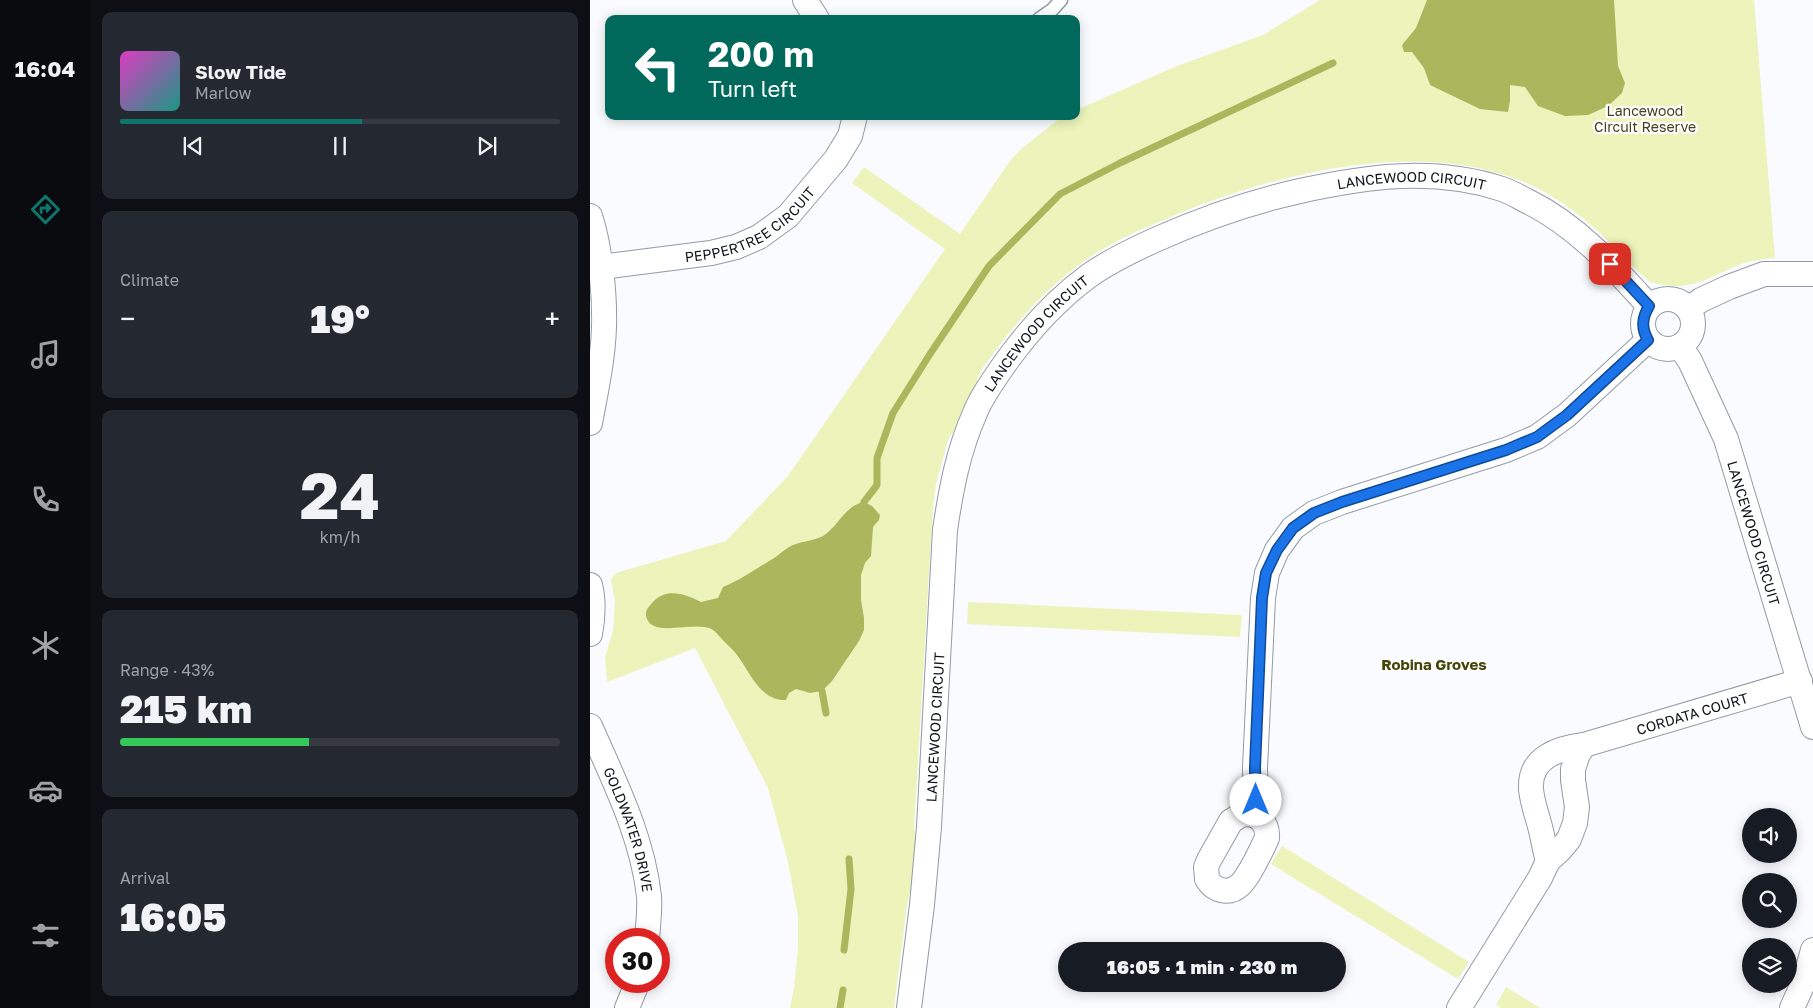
<!DOCTYPE html>
<html lang="en">
<head>
<meta charset="utf-8">
<style>
	:root { --surface:#171b24; --page:#242831; --text:#f1f3f6; --muted:#9ea1a6; --line:#363941; --accent:#0f766e }
	body { margin:0; font-family:"Golos Text",sans-serif; background:var(--page); color:var(--text); height:100vh; display:flex; flex-direction:column; font-size:19px; white-space:nowrap }
	* { box-sizing:border-box; margin:0 }
	p { font-size:16px; color:var(--muted) }
	.icon { flex:none; width:28px; height:28px; fill:none; stroke:currentColor; stroke-width:2; stroke-linecap:round; stroke-linejoin:round }
	.map { position:relative; flex:1; overflow:hidden }
	.side { display:flex; flex-direction:column; gap:12px; padding:12px; background:#0d0f14; width:500px }
	.side>* { flex:none }
	.top-card { position:absolute; left:15px; top:15px; width:475px; height:105px; border-radius:10px; box-shadow:0 2px 12px #0003; background:#00695c; color:#fff; overflow:hidden }
	.controls { position:absolute; left:1152px; top:808px; display:grid; gap:10px }
	.controls a { display:grid; place-items:center; width:55px; height:55px; border-radius:50%; background:var(--surface); box-shadow:0 2px 12px #0003; font-size:25px }
	.speed { position:absolute; left:15px; top:928px; display:flex; gap:10px; font-size:25px; font-weight:700; text-align:center }
	.speed>* { display:grid; place-content:center; width:65px; height:65px; border-radius:50%; background:var(--surface); box-shadow:0 2px 12px #0003; line-height:1 }
	.speed .limit { border:8px solid #d22; background:#fff; color:#111 }
	.pin { position:absolute; display:grid; place-items:center; width:42px; height:42px; color:#fff; margin:-21px; border-radius:10px; box-shadow:0 2px 8px #0006 }
	.me { position:absolute; width:55px; margin:-28px; rotate:0deg; stroke-linejoin:round; filter:drop-shadow(0 0 4px #0008) }
	.turn { display:flex; align-items:center; gap:18px; height:105px; padding:0 20px; font-size:22px }
	.turn .icon { width:65px; height:65px; stroke-width:2.5 }
	.turn b { display:block; font-size:35px; line-height:42px }
	.big { font-size:38px; font-weight:800; line-height:1.1 }
	.side .widget { flex:1; display:flex; flex-direction:column; justify-content:center; gap:8px; min-width:0; padding:0 18px; border-radius:10px; background:var(--page) }
	.side .dial { align-items:center; gap:0 }
	.dial b { font-size:65px; line-height:1 }
	.song { display:flex; align-items:center; gap:15px }
	.cover { width:60px; height:60px; border-radius:8px; background:linear-gradient(135deg,hsl(310 70% 55%),hsl(170 70% 35%)) }
	.played { height:5px; border-radius:2px; background:linear-gradient(90deg,var(--accent) 55%,var(--line) 55%) }
	.keys { display:flex; justify-content:space-around; direction:ltr }
	.heat { display:flex; justify-content:space-between; align-items:center; font-size:28px; direction:ltr }
	.charge { height:8px; border-radius:4px; background:linear-gradient(90deg,#34c759 43%,var(--line) 0) }
	.trip { position:absolute; left:468px; top:942px; width:288px; height:50px; border-radius:25px; background:var(--surface); box-shadow:0 2px 12px #0003; font-weight:800; line-height:50px; text-align:center }
	main { display:flex; flex:1; min-height:0 }
	.tabs { display:flex; flex-direction:column; width:90px; justify-content:space-around; align-items:center; background:#090b0e; color:var(--muted) }
	.tabs .icon { width:35px; height:35px }
	.tabs .current { color:var(--accent) }
	.tabs b { font-size:22px; color:var(--text) }
	.map>svg:first-child { display:block }
</style>
</head>
<body>
<main>
<nav class="tabs">
<b>16:04</b>
<svg class="icon current" aria-label="directions" viewBox="0 0 24 24"><path d="M12 3l9 9-9 9-9-9zM9 14v-3h6M13 9l2 2-2 2"/></svg>
<svg class="icon" aria-label="music" viewBox="0 0 24 24"><path d="M9 18V5l10-2v13"/><circle cx="6" cy="18" r="3"/><circle cx="16" cy="16" r="3"/></svg>
<svg class="icon" aria-label="phone" viewBox="0 0 24 24"><path d="M5 4h4l2 5-3 2q2 4 5 5l2-3 5 2v4C11 20 4 13 5 4z"/></svg>
<svg class="icon" aria-label="climate" viewBox="0 0 24 24"><path d="M12 3v18M4 7l16 10M4 17L20 7"/></svg>
<svg class="icon" aria-label="car" viewBox="0 0 24 24"><path d="M5 17H2v-5l4-1 3-4h7l3 4 3 1v5h-3M9 17h6M6 11h13"/><circle cx="7" cy="17" r="2"/><circle cx="17" cy="17" r="2"/></svg>
<svg class="icon" aria-label="filters" viewBox="0 0 24 24"><path d="M4 7h16M4 17h16"/><circle cx="9" cy="7" r="2"/><circle cx="15" cy="17" r="2"/></svg>
</nav>
<section class="side">
<div class="widget">
<div class="song"><i class="cover"></i><div><b>Slow Tide</b><p>Marlow</p></div></div>
<div class="played"></div>
<div class="keys"><svg class="icon" aria-label="previous" viewBox="0 0 24 24"><path d="M18 5L8 12l10 7zM5 5v14"/></svg><svg class="icon" aria-label="pause" viewBox="0 0 24 24"><path d="M8 5v14M16 5v14"/></svg><svg class="icon" aria-label="next" viewBox="0 0 24 24"><path d="M6 5l10 7-10 7zM19 5v14"/></svg></div>
</div>
<div class="widget"><p>Climate</p>
<div class="heat"><a>−</a><b class="big">19°</b><a>+</a></div>
</div>
<div class="widget dial"><b>24</b><p>km/h</p></div>
<div class="widget"><p>Range · 43%</p><b class="big">215 km</b><div class="charge"></div></div>
<div class="widget"><p>Arrival</p><b class="big">16:05</b></div>
</section>
<div class="map">
<svg width="1223" height="1008" viewBox="0 0 1223 1008">
	<rect width="100%" height="100%" fill="#f9fbfe"/>
	<g fill="#ecf4bb">
		<path d="M 730,0 L 1164,0 L 1185,258 C 1175,259 1164,260 1154,263 C 1118,277 1101,294 1060,282 C 1044,269 1031,253 1016,239 C 996,219 972,201 947,188 C 840,134 688,172 583,216 C 554,228 523,241 497,259 C 454,289 422,326 393,368 L 388,377 L 385,393 L 371,423 L 359,437 L 346,484 L 343,506 L 324,828 L 329,848 L 326,881 L 319,895 L 317,905 L 304,1008 L 200,1008 L 204,988 L 208,948 L 208,916 L 198,862 L 178,788 L 105,648 L 17,682 L 15,657 L 23,631 L 25,600 L 21,580 L 26,573 L 136,541 L 198,476 L 355,249 L 262,183 L 274,167 L 370,234 L 420,161 L 431,149 L 473,116 L 486,116 L 486,110 L 587,66 L 673,35 Z"/>
		<polygon points="378,602 652,615 650,637 377,624"/>
		<polygon points="692,846 879,962 868,979 681,864"/>
		<polygon points="916,987 950,1008 911,1008 906,1005"/>
	</g>
	<g fill="#abb65d">
		<polygon points="837,0 1024,0 1028,66 1035,83 1032,93 1018,106 998,115 975,116 948,106 935,87 920,85 920,101 918,112 890,109 840,85 834,68 822,52 814,52 812,45 826,28"/>
		<path d="M 274,502 L 282,506 L 290,515 L 289,520 L 283,527 L 281,556 L 275,563 L 271,575 L 271,600 L 274,618 L 274,630 L 269,641 L 242,681 L 232,691 L 220,693 L 206,689 L 199,693 L 196,700 C 170,701 160,672 147,655 C 143,649 136,644 131,638 C 129,636 126,632 123,630 C 107,619 61,640 56,616 C 55,610 59,607 62,603 C 76,587 95,594 111,602 L 128,598 L 133,587 C 151,580 167,568 184,558 C 190,554 196,548 203,545 C 213,541 223,541 233,536 C 249,526 254,506 274,502 Z"/>
	</g>
	<g fill="none" stroke-linecap="round" stroke-linejoin="round">
		<g stroke="#abb65d" stroke-width="7">
			<polyline points="274,502 287,485 287,458 303,413 340,354 399,266 470,194 530,163 743,63"/>
			<polyline points="232,691 236,713"/>
			<polyline points="254,950 261,889 259,859"/>
			<polyline points="250,1008 253,990"/>
		</g>
		<defs>
			<polyline id="lane" points="449,19 462,10 471,0"/>
			<g id="street">
				<polyline points="215,0 227,19"/>
				<path d="M 0,216 C 10,247 15,293 14,327 C 13,359 6,391 0,423"/>
				<path id="s1" d="M 11,267 L 121,253 L 146,247 L 169,237 L 198,216 L 246,159 L 260,136 L 265,116"/>
				<circle cx="1078" cy="324" r="25"/>
				<polyline points="1098,309 1111,300 1139,287 1174,274 1223,274"/>
				<path id="s2" d="M 1090,346 L 1100,361 L 1136,439 L 1223,727"/>
				<path d="M 0,585 C 4,601 3,618 0,634"/>
				<path id="s3" d="M 0,726 C 24,781 52,835 59,896 C 60,910 58,925 57,939"/>
				<path d="M 653,814 C 669,813 678,823 677,838 C 672,849 658,878 650,885 C 639,895 624,891 617,879 L 616,867 L 619,860 L 641,821 Z"/>
				<polyline points="666,815 665,768 673,598 677,573 687,550 703,528 724,513 752,502 916,450 947,437 977,415 1058,340"/>
				<path id="s4" d="M 958,861 C 954,848 953,836 949,823 C 946,812 942,801 941,789 C 939,757 969,748 994,745 L 1210,681"/>
				<polyline points="37,1008 48,981"/>
				<path id="s5" d="M 319,1008 L 332,905 L 339,827 L 355,530 C 361,490 368,451 385,413 C 392,395 405,378 416,362 C 439,330 467,299 500,275 C 520,261 543,250 565,240 C 612,219 660,202 710,191 C 778,176 844,167 912,189 C 921,192 929,197 937,201 C 986,225 1023,266 1059,306"/>
				<polyline points="869,1008 950,878 958,861 970,850 979,839 985,823 987,807 983,780 983,769 988,754 994,745"/>
				<polyline points="1202,1008 1215,979 1223,950"/>
			</g>
		</defs>
		<use href="#lane" stroke="#929ba6" stroke-width="15"/>
		<use href="#street" stroke="#929ba6" stroke-width="26"/>
		<use href="#lane" stroke="#fff" stroke-width="12"/>
		<use href="#street" stroke="#fff" stroke-width="24"/>
	</g>
	<g fill="none" stroke-linecap="round" stroke-linejoin="round">
		<defs>
			<path id="route" d="M 666,800 L 665,768 L 672,598 L 676,573 L 687,550 L 703,528 L 724,513 L 752,502 L 916,450 L 947,437 L 977,415 L 1058,340 C 1051,328 1052,318 1059,306 L 1020,264"/>
		</defs>
		<use href="#route" stroke="#114b97" stroke-width="12"/>
		<use href="#route" stroke="#1a73e8" stroke-width="9"/>
	</g>
	<g text-anchor="middle" dominant-baseline="central" stroke-width="4.5" stroke-linejoin="round" paint-order="stroke">
		<g font-size="14" fill="#3e421d" stroke="#fff">
			<text x="1055" y="110">Lancewood<tspan x="1055" dy="16">Circuit Reserve</tspan></text>
		</g>
		<g font-size="14" fill="#101418" stroke="#fff">
			<text stroke="none"><textPath href="#s5" startOffset="1122">LANCEWOOD CIRCUIT</textPath></text>
			<text stroke="none"><textPath href="#s1" startOffset="159">PEPPERTREE CIRCUIT</textPath></text>
			<text stroke="none"><textPath href="#s5" startOffset="702">LANCEWOOD CIRCUIT</textPath></text>
			<text stroke="none"><textPath href="#s2" startOffset="202">LANCEWOOD CIRCUIT</textPath></text>
			<text stroke="none"><textPath href="#s4" startOffset="264">CORDATA COURT</textPath></text>
			<text stroke="none"><textPath href="#s5" startOffset="282">LANCEWOOD CIRCUIT</textPath></text>
			<text stroke="none"><textPath href="#s3" startOffset="111">GOLDWATER DRIVE</textPath></text>
		</g>
		<g font-size="15" font-weight="bold" fill="#414709" stroke="#fff">
			<text x="844" y="664">Robina Groves</text>
		</g>
	</g>
</svg>
<div class="controls">
<a><svg class="icon" aria-label="sound" viewBox="0 0 24 24"><path d="M4 9h4l5-4v14l-5-4H4zM17 9q2 3 0 6"/></svg></a>
<a><svg class="icon" aria-label="search" viewBox="0 0 24 24"><circle cx="10" cy="10" r="6"/><path d="M15 15l6 6"/></svg></a>
<a><svg class="icon" aria-label="layers" viewBox="0 0 24 24"><path d="M12 4l9 5-9 5-9-5zM3 14l9 5 9-5"/></svg></a>
</div>
<div class="speed"><div class="limit">30</div></div>
<div class="pin" style="left:1020px;top:264px;background:#d93025"><svg class="icon" aria-label="arrive" viewBox="0 0 24 24"><path d="M6 21V4h12l-3 4 3 4H6"/></svg></div>
<svg class="me" style="left:666px;top:800px" viewBox="-20 -20 40 40"><circle r="19" fill="#fff"/><path d="M0-13L10 11 0 6-10 11z" fill="#1a73e8"/></svg>
<div class="trip">16:05 · 1 min · 230 m</div>
<div class="top-card">
<div class="turn"><svg class="icon" aria-label="left" viewBox="0 0 24 24"><path d="M17 20v-9H6M10 6l-5 5 5 5"/></svg><div><b>200 m</b>Turn left</div></div>
</div>
</div>
</main>
</body>
</html>
